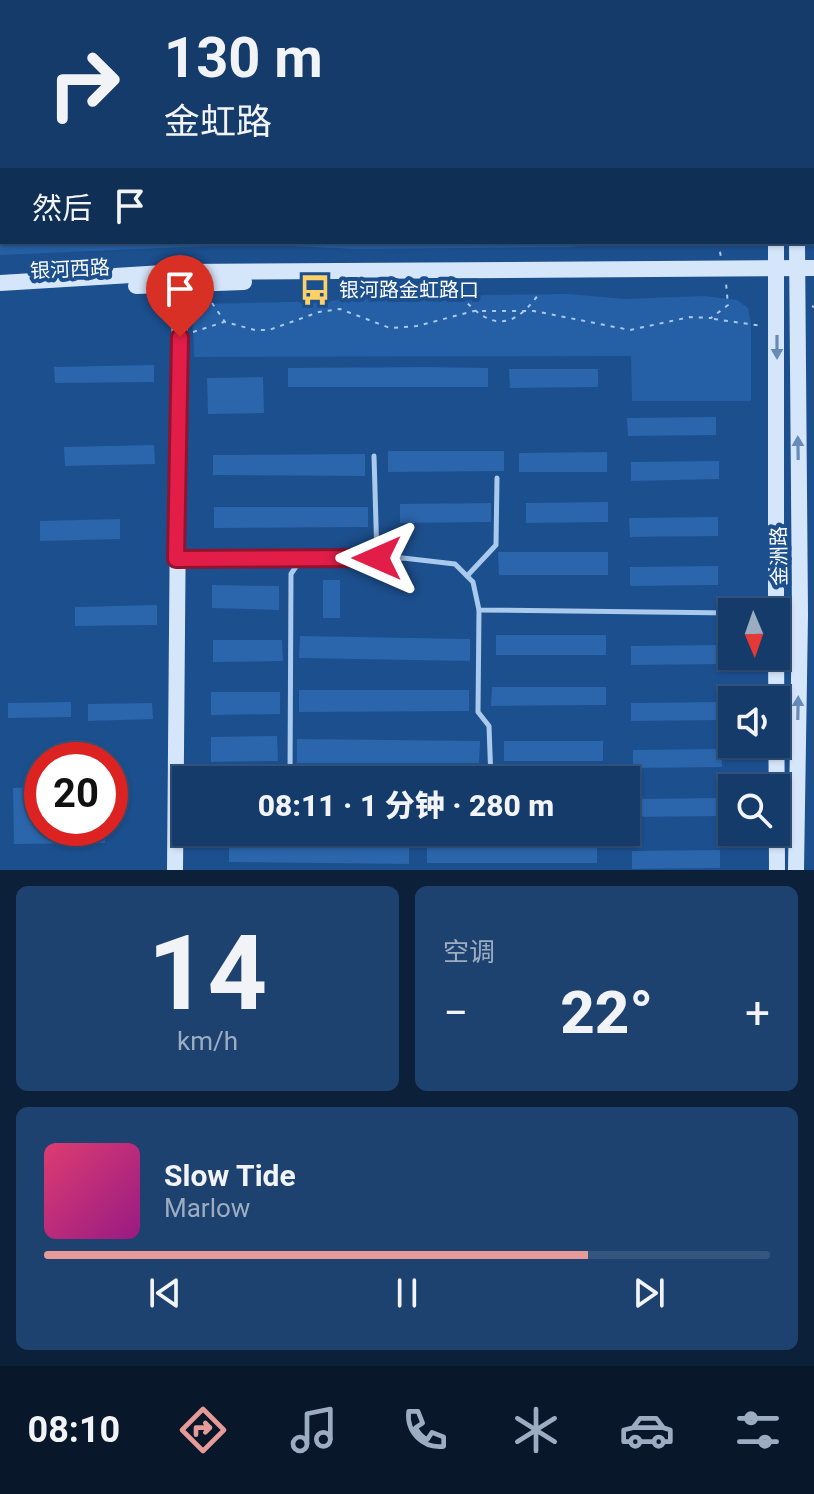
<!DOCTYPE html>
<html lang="zh">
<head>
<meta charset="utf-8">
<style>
	:root { --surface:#153b6a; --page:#1e4270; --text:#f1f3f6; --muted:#9dadc1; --line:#34557e; --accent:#e69b98 }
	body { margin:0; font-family:Roboto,"Noto Sans SC",sans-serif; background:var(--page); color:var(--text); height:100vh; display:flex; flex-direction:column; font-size:30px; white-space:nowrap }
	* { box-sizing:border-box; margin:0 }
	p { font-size:26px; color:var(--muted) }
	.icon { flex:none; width:44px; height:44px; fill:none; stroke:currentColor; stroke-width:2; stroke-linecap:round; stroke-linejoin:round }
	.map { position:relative; height:870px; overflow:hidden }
	.details { display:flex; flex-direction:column; gap:16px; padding:16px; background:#0c203a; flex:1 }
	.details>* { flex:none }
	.hud { position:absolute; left:0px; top:0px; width:814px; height:244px; box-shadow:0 2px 6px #0004,0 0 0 2px var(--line); background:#153b6a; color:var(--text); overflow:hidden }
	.needle { width:52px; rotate:178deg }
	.tools { position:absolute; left:718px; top:598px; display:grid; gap:16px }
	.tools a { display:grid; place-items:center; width:72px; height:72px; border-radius:0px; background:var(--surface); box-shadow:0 2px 6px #0004,0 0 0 2px var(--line); font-size:40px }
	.speed { position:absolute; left:24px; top:742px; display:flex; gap:16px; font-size:40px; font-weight:700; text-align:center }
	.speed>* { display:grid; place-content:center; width:104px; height:104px; border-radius:50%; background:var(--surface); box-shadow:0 2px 6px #0004,0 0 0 2px var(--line); line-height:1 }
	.speed .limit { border:12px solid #d22; background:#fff; color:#111 }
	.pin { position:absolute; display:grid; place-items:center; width:68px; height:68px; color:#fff; margin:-82px -34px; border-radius:50% 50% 50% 0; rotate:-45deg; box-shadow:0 0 8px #0007 }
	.pin .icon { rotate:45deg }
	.me { position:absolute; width:88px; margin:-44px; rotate:270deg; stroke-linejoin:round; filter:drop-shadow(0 0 6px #0008) }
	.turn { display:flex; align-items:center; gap:28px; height:168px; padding:0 32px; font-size:36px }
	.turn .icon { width:104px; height:104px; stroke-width:2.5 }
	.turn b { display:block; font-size:56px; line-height:68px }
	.then { display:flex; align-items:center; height:76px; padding:0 32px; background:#0003; gap:16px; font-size:30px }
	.big { font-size:60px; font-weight:800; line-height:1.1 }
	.details .tile { flex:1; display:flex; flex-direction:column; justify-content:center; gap:12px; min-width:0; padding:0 28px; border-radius:12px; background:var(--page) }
	.details .dial { align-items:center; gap:0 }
	.dial b { font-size:104px; line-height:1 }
	.song { display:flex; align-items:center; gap:24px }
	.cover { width:96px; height:96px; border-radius:12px; background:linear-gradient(135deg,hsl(340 70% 55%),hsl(310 70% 35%)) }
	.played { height:8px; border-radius:4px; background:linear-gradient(90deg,var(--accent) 75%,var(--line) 75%) }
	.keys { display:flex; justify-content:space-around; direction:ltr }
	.heat { display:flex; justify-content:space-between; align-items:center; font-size:44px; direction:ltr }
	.details .tiles { flex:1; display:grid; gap:16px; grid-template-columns:1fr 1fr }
	.tile:last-child { grid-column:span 2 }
	.trip { position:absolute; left:172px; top:766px; width:468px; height:80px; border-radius:0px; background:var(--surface); box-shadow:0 2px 6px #0004,0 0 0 2px var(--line); font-weight:800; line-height:80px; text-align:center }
	.tab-bar { display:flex; height:128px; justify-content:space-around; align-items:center; background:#08182a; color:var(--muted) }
	.tab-bar .icon { width:56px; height:56px }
	.tab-bar .selected { color:var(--accent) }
	.tab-bar b { font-size:36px; color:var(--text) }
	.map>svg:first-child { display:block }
</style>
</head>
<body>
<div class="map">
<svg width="814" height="870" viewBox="0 0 814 870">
	<rect width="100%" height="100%" fill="#1c4f8e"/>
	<g fill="#2560a6">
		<polygon points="0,198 2,242 606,242 572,247 357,249 251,244 0,255"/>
		<polygon points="569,294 625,299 704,296 737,300 748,308 751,324 751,401 632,401 631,356 194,357 193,320 204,304 332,301 349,297"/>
	</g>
	<g fill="#2b65ab">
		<polygon points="154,365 154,382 55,383 54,367"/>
		<polygon points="428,367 488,368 488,387 288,387 288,368"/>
		<polygon points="509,369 598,369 598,387 510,388"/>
		<polygon points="263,377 264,413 208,414 207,378"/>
		<polygon points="716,417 716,435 628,436 627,418"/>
		<polygon points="154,445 155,464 65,466 64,447"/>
		<polygon points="388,451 504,451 504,471 388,472"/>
		<polygon points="607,452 607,472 519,472 519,453"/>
		<polygon points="365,454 365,476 213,475 213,455"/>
		<polygon points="719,461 719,479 631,481 631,462"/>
		<polygon points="608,502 608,522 526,523 526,503"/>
		<polygon points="491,503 491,522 400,523 400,504"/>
		<polygon points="214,507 368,507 368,527 214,528"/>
		<polygon points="718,517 718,536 630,537 629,518"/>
		<polygon points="120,519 120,539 40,541 40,521"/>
		<polygon points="498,552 608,552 608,575 499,575"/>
		<polygon points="718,566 718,585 630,586 630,567"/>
		<rect x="323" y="580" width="17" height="38"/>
		<polygon points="212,585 279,586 279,610 212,608"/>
		<polygon points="157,605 157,625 75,626 75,607"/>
		<rect x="496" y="635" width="110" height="20"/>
		<polygon points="300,636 470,639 470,661 299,658"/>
		<polygon points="213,640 282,640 283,661 213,662"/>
		<polygon points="719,645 720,664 631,665 631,646"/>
		<polygon points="492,687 606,687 606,705 491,706"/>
		<polygon points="299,690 469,690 469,711 299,712"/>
		<polygon points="211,692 280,692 280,714 211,715"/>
		<polygon points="71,702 71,717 8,718 8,703"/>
		<polygon points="720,702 720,720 631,721 631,703"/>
		<polygon points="152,703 153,719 88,721 88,704"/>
		<polygon points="277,736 278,761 211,762 211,737"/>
		<polygon points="297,739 480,741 479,763 297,763"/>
		<rect x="504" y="741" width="99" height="20"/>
		<polygon points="721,749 722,767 633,768 633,750"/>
		<polygon points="42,787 42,828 104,828 105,843 14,844 13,788"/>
		<polygon points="720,798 720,816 632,817 632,799"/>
		<polygon points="229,842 409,843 409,864 229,862"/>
		<polygon points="508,843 597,844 597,863 427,863 427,845"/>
		<polygon points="720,850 720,868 632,869 632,851"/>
	</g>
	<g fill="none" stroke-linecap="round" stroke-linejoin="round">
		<g stroke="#a9c9ed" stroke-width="2" stroke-dasharray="4 6" stroke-linecap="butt">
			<polyline points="812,215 814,215"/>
			<polyline points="0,220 2,219"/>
			<polyline points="176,242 178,245"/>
			<polyline points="718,242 721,257"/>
			<path d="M 461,296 C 489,329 512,331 538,295"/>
			<polyline points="212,303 225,322 255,330 269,330 319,312 340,309 390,328 417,326 474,311 534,311 630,330 690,317 711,318 728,305 726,283"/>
			<polyline points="812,306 814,307"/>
			<polyline points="714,319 763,326"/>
			<polyline points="193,332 224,322"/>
		</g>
		<g stroke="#a9c9ed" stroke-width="5">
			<polyline points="354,0 354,2"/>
			<polyline points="374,456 377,558"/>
			<polyline points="183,559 403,558 455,564 473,582 479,610 732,613"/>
			<polyline points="467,576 496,545 497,478"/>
			<polyline points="479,610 478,712 489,726 491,780"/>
			<polyline points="777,613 799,615"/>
			<polyline points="290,780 291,574 301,559"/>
		</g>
		<g stroke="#d6e6fa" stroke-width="16">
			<polyline points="762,0 762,2"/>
			<polyline points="785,0 785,2"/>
			<polyline points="776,242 776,612"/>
			<polyline points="0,283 180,272 814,268"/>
			<polyline points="136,286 244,282"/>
			<polyline points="776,630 777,870"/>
			<polyline points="175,870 180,274"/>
			<polyline points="796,870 800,615 797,242"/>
		</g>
	</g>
	<defs><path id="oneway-solid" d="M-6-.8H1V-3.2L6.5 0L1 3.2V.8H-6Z" transform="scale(2)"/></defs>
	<g fill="#668bb9">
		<use href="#oneway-solid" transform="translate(777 347) rotate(90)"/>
		<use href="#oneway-solid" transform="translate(798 448) rotate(-91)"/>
		<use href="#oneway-solid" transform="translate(798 708) rotate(-89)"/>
	</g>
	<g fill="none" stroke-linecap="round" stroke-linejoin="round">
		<defs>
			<polyline id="route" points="180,337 176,559 377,558"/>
		</defs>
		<use href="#route" stroke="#92132f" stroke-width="20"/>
		<use href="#route" stroke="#e11d48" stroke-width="14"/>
	</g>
	<defs>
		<symbol id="bus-bare" viewBox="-9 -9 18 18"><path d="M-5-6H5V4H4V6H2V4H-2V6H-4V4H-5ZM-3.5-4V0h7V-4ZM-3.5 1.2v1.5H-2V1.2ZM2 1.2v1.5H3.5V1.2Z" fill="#fed167" stroke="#1c4f8e" stroke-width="2.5" paint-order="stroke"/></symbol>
	</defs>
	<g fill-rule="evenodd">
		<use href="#bus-bare" x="293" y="268" width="44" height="44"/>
	</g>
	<g text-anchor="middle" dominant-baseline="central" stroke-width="8" stroke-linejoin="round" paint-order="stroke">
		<g font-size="20" fill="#fff" stroke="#1c4f8e">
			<text transform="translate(70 269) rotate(-3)">银河西路</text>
			<text transform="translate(779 556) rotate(-91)">金洲路</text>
		</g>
		<g font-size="20" fill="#fff" stroke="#1c4f8e" text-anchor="start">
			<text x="339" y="290">银河路金虹路口</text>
		</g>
	</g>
</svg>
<div class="tools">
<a><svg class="needle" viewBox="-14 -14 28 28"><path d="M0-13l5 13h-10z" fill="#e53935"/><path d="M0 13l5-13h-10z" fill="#9dadc1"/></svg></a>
<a><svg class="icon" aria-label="sound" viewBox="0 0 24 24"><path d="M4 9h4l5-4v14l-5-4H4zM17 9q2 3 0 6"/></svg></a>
<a><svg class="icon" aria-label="search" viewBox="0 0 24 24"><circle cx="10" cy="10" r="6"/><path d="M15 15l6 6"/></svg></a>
</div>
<div class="speed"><div class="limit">20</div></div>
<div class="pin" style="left:180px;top:337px;background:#d93025"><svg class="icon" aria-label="arrive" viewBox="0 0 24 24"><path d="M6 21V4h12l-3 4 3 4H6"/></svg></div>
<svg class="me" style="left:377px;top:558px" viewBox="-20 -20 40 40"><path d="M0-17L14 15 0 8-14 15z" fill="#e11d48" stroke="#fff" stroke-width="4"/></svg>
<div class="trip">08:11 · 1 分钟 · 280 m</div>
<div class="hud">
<div class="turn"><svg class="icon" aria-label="right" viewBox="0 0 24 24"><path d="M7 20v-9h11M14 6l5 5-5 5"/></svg><div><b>130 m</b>金虹路</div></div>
<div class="then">然后<svg class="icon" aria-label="arrive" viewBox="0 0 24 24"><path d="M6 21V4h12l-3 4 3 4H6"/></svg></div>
</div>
</div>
<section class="details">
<div class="tiles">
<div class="tile dial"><b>14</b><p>km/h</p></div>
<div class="tile"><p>空调</p>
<div class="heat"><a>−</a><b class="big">22°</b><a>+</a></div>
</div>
<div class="tile">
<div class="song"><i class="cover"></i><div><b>Slow Tide</b><p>Marlow</p></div></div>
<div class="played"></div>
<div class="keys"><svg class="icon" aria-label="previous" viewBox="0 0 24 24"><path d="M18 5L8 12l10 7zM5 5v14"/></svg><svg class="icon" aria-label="pause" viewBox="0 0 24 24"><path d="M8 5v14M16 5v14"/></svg><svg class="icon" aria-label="next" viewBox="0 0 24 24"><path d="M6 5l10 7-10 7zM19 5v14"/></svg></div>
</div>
</div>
</section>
<nav class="tab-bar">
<b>08:10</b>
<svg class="icon selected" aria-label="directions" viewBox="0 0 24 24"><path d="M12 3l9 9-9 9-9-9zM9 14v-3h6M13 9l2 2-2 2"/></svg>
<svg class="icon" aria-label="music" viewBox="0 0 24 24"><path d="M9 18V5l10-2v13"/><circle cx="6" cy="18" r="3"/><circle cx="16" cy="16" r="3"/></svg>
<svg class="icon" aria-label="phone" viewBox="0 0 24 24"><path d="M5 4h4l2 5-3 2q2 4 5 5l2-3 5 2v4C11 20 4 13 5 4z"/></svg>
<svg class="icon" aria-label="climate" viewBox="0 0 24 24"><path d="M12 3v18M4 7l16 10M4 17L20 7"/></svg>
<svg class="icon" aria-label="car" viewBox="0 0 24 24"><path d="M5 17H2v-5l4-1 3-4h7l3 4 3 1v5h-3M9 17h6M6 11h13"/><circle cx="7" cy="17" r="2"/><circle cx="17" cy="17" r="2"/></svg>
<svg class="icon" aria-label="filters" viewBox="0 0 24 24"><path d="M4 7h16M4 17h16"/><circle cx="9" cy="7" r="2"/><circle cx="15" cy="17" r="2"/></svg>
</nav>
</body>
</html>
